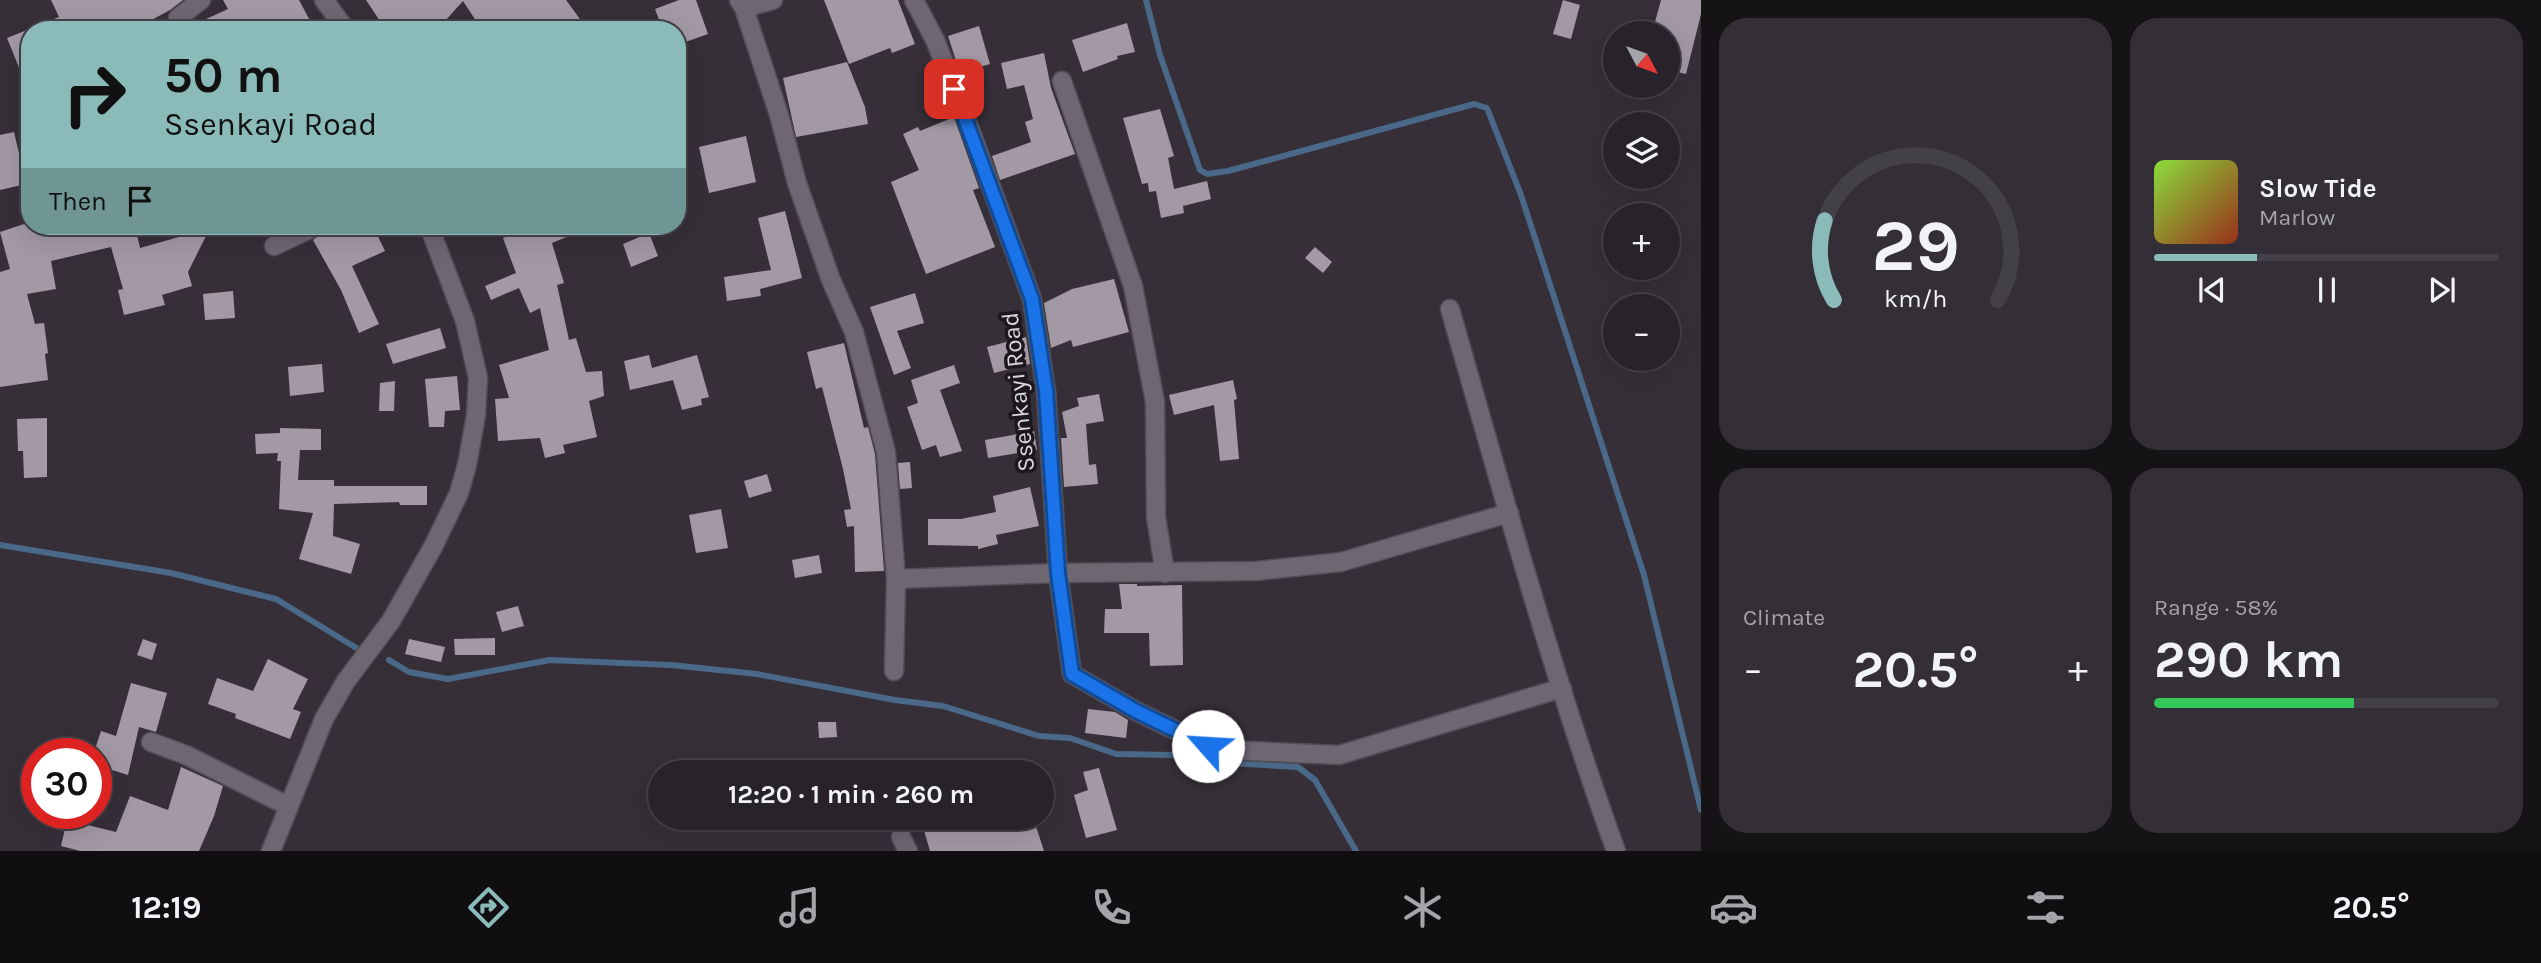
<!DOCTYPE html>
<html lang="en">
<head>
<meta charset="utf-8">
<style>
	:root { --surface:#28232a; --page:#342f36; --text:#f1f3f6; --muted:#a5a4a8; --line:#444047; --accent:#8bbbb9 }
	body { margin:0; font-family:Karla,sans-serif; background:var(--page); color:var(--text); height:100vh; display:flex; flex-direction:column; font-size:26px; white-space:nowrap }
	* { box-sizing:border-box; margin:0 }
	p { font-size:23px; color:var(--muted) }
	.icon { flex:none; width:38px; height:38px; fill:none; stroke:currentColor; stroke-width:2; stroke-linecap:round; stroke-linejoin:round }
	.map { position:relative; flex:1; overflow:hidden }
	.details { display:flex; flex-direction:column; gap:18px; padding:18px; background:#161317; width:840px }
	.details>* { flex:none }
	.top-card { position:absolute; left:21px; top:21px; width:665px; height:214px; border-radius:28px; box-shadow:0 7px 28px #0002,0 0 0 2px var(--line); background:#8bbbb9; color:#111; overflow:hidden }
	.needle { width:46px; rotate:131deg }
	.fabs { position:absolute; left:1603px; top:21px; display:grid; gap:14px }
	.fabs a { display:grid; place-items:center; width:77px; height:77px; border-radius:50%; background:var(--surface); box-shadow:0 7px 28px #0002,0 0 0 2px var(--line); font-size:35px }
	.speed { position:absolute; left:21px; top:738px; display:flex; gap:14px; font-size:35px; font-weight:700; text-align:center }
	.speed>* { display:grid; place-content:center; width:91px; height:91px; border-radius:50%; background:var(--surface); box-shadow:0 7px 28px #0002,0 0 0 2px var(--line); line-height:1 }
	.speed .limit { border:10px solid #d22; background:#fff; color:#111 }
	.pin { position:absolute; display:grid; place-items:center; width:60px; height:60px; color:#fff; margin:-30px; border-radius:14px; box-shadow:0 4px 10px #0006 }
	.me { position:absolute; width:77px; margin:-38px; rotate:296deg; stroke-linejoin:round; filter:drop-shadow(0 0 5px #0008) }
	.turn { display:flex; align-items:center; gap:24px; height:147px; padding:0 28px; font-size:32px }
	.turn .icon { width:91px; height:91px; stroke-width:2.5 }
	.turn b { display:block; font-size:49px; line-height:60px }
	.then { display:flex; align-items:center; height:66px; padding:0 28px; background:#0003; gap:14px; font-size:26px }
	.big { font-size:52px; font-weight:700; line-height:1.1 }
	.details .tile { flex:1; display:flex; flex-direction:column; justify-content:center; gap:10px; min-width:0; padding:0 24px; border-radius:28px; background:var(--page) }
	.details .dial { align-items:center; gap:0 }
	.dial svg { height:182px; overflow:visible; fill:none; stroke:var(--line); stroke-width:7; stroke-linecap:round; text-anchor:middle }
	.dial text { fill:var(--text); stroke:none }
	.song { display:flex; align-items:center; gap:21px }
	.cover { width:84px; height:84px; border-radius:10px; background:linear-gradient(135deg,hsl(90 70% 55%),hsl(10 70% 35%)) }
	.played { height:7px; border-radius:4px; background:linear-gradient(90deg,var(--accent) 30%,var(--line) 30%) }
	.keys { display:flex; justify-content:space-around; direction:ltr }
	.heat { display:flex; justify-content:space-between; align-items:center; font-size:38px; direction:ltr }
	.charge { height:10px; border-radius:5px; background:linear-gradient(90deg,#34c759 58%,var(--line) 0) }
	.details .tiles { flex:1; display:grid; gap:18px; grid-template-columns:repeat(2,1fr) }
	.trip { position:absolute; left:648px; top:760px; width:406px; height:70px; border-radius:35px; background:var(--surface); box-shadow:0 7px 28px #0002,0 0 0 2px var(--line); font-weight:700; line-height:70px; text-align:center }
	.tab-bar { display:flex; height:112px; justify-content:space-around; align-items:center; background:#100e11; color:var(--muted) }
	.tab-bar .icon { width:49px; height:49px }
	.tab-bar .on { color:var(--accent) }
	.tab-bar b { font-size:32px; color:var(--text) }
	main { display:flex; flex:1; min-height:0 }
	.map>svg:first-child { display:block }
</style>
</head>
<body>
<main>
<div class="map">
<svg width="1701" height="851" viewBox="0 0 1701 851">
	<rect width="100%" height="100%" fill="#362f38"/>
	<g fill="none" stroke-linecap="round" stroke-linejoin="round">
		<g stroke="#4a6888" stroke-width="6">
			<polyline points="1146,0 1160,55 1200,170 1207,174 1228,171 1474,104 1487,108 1521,195 1644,575 1701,810"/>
			<polyline points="0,545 171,573 276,599 358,649"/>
			<polyline points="389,660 409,672 448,679 550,660 671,665 757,674 895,700 943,706 1039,736 1070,738 1116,754 1173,755 1212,762 1298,767 1315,780 1356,851"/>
		</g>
	</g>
	<g fill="#a299a5">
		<polygon points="51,0 183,0 170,10 133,30 95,30 91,25 81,30 30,30 29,92 7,38 59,17"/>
		<polygon points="223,0 299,0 315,30 182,30 228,9"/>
		<polygon points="366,0 566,0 588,30 482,30 463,1 437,30 386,30"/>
		<polygon points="679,0 696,0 708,34 677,45 677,30 663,30 655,9"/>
		<polygon points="824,0 898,0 915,44 892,53 890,48 849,64"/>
		<polygon points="1563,0 1580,5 1571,39 1553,34"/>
		<polygon points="1661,0 1701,0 1701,14 1686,74 1668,70 1668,33 1652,33"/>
		<polygon points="1127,23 1135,52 1117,56 1118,59 1083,72 1072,40"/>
		<polygon points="979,26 990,64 960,73 948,36"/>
		<polygon points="1044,53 1051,88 1075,154 1000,180 992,156 1031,142 1025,122 1033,119 1024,85 1007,89 1001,63"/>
		<polygon points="847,62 865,107 868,124 796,137 783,78"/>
		<polygon points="1160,109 1174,156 1168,158 1174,189 1207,181 1211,199 1183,206 1184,213 1161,218 1156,191 1149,192 1148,183 1142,184 1123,118"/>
		<polygon points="954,117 979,188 973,190 995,247 926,274 891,182 919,170 903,134 918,127 920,131"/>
		<polygon points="14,132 21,162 30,159 30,183 0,190 0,135"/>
		<polygon points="746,136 756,182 709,193 699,147"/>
		<polygon points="785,211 802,278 760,289 761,296 727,301 724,277 771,270 758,218"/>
		<polygon points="30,222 30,226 135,226 140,248 186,235 191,226 211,226 188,272 192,286 162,295 165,305 124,315 118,290 123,289 111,247 51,261 56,289 27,294 35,324 44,323 48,353 45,354 48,380 0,387 0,272 10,269 0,232"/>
		<polygon points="332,226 373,226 385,251 352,266 379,324 359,333 341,290 313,240"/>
		<polygon points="536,226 593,226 552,243 564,283 557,285 569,340 576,338 586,372 602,371 604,396 589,401 597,437 563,445 565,453 545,458 540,438 498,441 495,399 509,398 499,365 549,350 540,308 530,313 519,288 491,300 485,286 516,273 503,238"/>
		<polygon points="649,233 658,256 631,267 623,244"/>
		<polygon points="1315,247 1332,262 1323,273 1305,258"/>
		<polygon points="1114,279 1129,332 1073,347 1071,340 1051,348 1044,303 1072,289"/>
		<polygon points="233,291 235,318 205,320 203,294"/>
		<polygon points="915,293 924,323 897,331 911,368 894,375 870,307"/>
		<polygon points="440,328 446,348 393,364 386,344"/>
		<polygon points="1026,337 1030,364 994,373 987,347"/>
		<polygon points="844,343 864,428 868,427 875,454 884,571 855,572 854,526 847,527 844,510 851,509 843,469 822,387 816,389 807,352"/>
		<polygon points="649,355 652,368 697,355 709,397 701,399 702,405 682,410 673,380 630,390 624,361"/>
		<polygon points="322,364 324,392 290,396 288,367"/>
		<polygon points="954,365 960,383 940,390 962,451 940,457 936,445 922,450 907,407 918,403 911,380"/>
		<polygon points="457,376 460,410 445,411 444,427 429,427 425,379"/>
		<polygon points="1233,380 1237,399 1234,400 1239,459 1220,461 1214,405 1174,415 1169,395"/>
		<polygon points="395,381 394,411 379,411 380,383"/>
		<polygon points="1099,394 1104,421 1086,424 1089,465 1096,464 1098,484 1064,487 1061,438 1067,438 1062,412 1079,406 1077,398"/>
		<polygon points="47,418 47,477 24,478 23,451 18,451 17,419"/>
		<polygon points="280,428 321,429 321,450 300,450 298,480 334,480 334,486 427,486 427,505 400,505 399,502 334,504 333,536 360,544 351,574 299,559 313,513 279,509 281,461 277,461 278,453 256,454 255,434 280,433"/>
		<polygon points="1034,431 1037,450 988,458 985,440"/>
		<polygon points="910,462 912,488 900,489 898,463"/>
		<polygon points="767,474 772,491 749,498 744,481"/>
		<polygon points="1030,487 1039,526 996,535 998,544 978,549 978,546 928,545 928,519 961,519 996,512 993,496"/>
		<polygon points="721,509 728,548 696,553 689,515"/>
		<polygon points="819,555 822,573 795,578 792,560"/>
		<polygon points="1119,584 1137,584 1137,586 1182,585 1183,665 1150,666 1149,633 1104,633 1105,609 1122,609"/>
		<polygon points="518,606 524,626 502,632 496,612"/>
		<polygon points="495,638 495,655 455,655 454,639"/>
		<polygon points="143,639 157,644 152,660 137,655"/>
		<polygon points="409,639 445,647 441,662 405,654"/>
		<polygon points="268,659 308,679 293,709 301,712 290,739 235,718 236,714 208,704 217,678 253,691"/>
		<polygon points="131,683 167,693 156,732 139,727 128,775 96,765 96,746 101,731 116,736"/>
		<polygon points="1088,709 1115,712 1128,720 1126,738 1085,733"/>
		<polygon points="818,722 836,722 837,737 819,738"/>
		<polygon points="181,767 223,786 214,816 199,851 80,851 61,846 67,820 116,832 130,796 168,810"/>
		<polygon points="1099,768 1117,830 1086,838 1074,795 1088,790 1083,772"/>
		<polygon points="920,817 1033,817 1044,851 930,851"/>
	</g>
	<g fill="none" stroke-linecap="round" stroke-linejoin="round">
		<defs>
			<g id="street">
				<polyline points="324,0 346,30"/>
				<polyline points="739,0 744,8 779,115 797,183 831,280 854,332 886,452 896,579 894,671"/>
				<polyline points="914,0 935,40 964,113 1032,299 1046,391 1058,573 1072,674 1136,711 1208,746 1227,750 1339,755 1562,688"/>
				<polyline points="744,8 773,0"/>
				<polyline points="178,18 201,0"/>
				<polyline points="1062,81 1133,286 1155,402 1156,517 1165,573"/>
				<polyline points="274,246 316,226"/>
				<path d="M 1450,309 C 1502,490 1552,674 1616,851"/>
				<polyline points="896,579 1058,573 1256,571 1341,562 1509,513"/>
				<polyline points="151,742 186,755 288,806"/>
				<polyline points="901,837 908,851"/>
				<polyline points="271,851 324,719 346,681 391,621 434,545 459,493 467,465 476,415 478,378 465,321 429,226"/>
			</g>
		</defs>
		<use href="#street" stroke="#524c54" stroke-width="21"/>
		<use href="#street" stroke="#6e6671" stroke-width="18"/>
	</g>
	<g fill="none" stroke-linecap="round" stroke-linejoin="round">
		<defs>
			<polyline id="route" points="954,89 1032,299 1046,391 1058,573 1072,674 1136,711 1208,746"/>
		</defs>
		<use href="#route" stroke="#114b97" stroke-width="18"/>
		<use href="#route" stroke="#1a73e8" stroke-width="12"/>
	</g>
	<g text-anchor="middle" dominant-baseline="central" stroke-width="7" stroke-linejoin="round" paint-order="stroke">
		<g font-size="24" fill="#dad5db" stroke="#1b181d">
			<text transform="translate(1018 392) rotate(-96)">Ssenkayi Road</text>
		</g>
	</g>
</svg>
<div class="fabs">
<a><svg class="needle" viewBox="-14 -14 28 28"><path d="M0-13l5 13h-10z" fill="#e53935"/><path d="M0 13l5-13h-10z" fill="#a5a4a8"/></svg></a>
<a><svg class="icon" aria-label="layers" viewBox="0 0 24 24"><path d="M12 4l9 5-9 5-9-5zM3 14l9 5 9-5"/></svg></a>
<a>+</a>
<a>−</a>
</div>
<div class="speed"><div class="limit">30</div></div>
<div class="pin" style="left:954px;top:89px;background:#d93025"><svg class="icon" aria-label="arrive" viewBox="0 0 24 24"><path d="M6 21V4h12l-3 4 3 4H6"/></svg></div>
<svg class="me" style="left:1208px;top:746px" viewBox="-20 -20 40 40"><circle r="19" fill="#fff"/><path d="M0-13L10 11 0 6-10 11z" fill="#1a73e8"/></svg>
<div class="trip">12:20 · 1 min · 260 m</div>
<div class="top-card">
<div class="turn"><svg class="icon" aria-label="right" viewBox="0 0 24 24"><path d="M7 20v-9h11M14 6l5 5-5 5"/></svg><div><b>50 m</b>Ssenkayi Road</div></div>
<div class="then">Then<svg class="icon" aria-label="arrive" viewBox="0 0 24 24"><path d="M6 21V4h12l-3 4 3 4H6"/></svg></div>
</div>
</div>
<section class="details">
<div class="tiles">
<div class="tile dial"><svg viewBox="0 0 100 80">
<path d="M14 69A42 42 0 1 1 86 69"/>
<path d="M14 69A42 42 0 0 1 10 34" stroke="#8bbbb9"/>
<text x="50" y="56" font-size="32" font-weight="700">29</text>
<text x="50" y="72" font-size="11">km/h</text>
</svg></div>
<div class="tile">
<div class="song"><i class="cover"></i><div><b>Slow Tide</b><p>Marlow</p></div></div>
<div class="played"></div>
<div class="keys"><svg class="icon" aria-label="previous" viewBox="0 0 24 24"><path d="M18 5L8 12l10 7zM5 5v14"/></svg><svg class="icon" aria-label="pause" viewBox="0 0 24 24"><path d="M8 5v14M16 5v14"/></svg><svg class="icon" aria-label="next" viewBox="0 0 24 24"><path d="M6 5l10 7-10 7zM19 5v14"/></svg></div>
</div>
<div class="tile"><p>Climate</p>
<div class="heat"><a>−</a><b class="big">20.5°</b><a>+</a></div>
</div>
<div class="tile"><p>Range · 58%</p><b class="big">290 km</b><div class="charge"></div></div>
</div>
</section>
</main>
<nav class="tab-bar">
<b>12:19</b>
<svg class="icon on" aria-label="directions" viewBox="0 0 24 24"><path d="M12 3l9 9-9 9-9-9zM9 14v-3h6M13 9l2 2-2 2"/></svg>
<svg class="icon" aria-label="music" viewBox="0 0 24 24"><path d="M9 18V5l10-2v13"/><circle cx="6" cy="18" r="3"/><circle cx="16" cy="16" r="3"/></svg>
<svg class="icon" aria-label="phone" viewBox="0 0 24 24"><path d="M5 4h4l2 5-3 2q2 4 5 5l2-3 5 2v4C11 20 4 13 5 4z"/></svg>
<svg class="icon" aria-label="climate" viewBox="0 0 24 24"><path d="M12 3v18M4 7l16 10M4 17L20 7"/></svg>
<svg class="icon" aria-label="car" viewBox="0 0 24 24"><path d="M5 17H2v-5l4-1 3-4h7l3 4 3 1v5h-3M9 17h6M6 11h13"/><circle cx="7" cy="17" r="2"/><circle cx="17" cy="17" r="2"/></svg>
<svg class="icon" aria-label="filters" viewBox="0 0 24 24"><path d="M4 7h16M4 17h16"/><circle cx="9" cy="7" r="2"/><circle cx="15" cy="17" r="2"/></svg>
<b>20.5°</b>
</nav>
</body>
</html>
